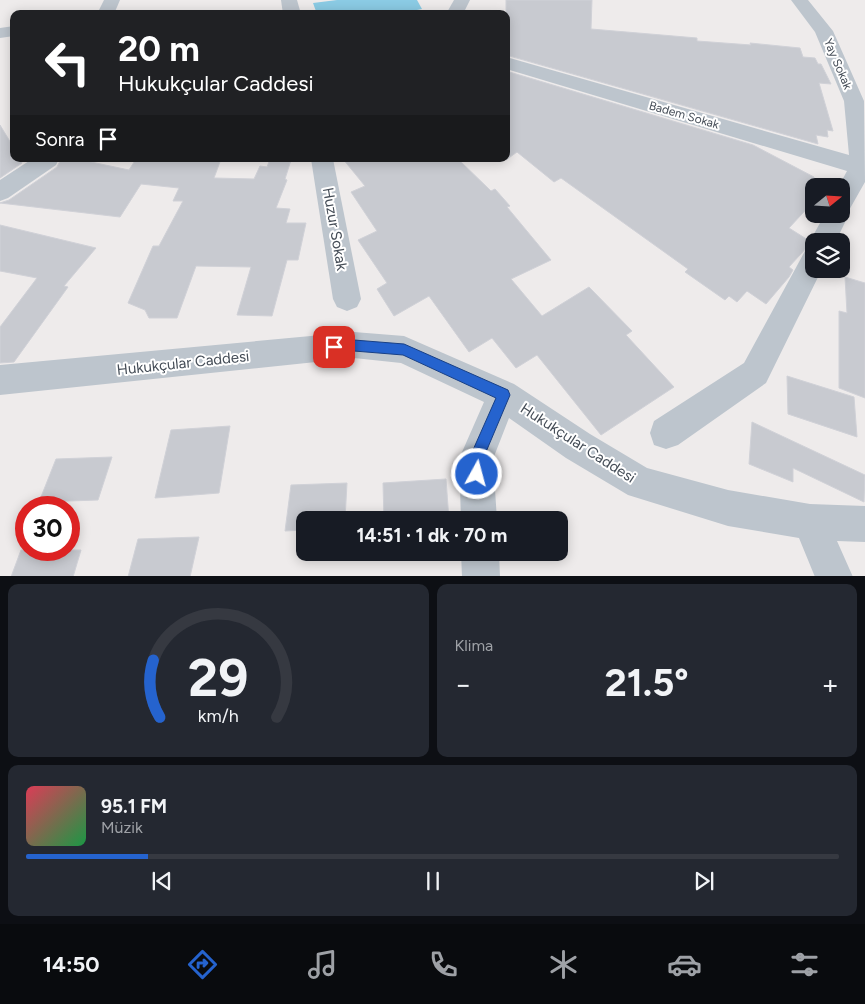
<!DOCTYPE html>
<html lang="tr">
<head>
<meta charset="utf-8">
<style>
	:root { --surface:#171b24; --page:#242831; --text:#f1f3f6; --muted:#9ea1a6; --line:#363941; --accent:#2563ce }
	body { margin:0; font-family:Figtree,sans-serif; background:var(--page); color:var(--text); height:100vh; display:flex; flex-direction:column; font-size:19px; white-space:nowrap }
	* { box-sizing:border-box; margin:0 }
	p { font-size:16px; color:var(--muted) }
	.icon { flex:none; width:28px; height:28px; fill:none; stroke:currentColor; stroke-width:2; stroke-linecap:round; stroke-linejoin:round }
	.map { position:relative; height:576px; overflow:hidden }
	.drawer { display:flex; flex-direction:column; gap:8px; padding:8px; background:#0d0f14; flex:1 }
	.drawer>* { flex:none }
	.top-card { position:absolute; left:10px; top:10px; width:500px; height:152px; border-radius:10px; box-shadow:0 2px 12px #0003; background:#202124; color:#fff; overflow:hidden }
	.needle { width:32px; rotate:72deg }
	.controls { position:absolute; left:805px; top:178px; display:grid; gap:10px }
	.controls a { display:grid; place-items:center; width:45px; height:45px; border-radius:10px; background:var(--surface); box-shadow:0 2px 12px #0003; font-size:25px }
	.speed { position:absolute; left:15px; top:496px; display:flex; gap:10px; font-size:25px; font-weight:700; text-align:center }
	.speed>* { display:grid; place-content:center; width:65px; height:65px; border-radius:50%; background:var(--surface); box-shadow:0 2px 12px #0003; line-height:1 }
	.speed .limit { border:8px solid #d22; background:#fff; color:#111 }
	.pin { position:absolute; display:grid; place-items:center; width:42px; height:42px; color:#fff; margin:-21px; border-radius:10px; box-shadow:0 2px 8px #0006 }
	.me { position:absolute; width:55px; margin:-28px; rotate:7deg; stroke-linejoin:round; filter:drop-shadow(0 0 4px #0008) }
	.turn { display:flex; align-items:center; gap:18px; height:105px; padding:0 25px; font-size:22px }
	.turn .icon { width:65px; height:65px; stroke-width:2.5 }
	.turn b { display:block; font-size:35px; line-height:42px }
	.then { display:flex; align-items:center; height:48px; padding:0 25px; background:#0003; gap:10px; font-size:19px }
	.big { font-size:38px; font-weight:700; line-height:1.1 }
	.drawer .tile { flex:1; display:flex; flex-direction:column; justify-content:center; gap:8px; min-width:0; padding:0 18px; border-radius:10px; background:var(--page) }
	.drawer .dial { align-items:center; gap:0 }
	.dial svg { height:130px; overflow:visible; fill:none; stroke:var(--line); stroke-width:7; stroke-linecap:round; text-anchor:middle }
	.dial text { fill:var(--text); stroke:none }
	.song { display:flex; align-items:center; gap:15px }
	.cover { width:60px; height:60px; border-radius:8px; background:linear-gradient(135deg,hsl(350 70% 55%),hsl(140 70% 35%)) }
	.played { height:5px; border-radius:2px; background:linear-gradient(90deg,var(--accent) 15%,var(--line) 15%) }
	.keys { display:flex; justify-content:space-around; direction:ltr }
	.heat { display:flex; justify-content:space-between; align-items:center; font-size:28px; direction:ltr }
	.drawer .tiles { flex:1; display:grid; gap:8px; grid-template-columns:1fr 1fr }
	.tile:last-child { grid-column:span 2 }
	.trip { position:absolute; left:296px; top:511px; width:272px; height:50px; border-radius:10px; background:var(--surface); box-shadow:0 2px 12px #0003; font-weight:700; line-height:50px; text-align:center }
	.tab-bar { display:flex; height:80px; justify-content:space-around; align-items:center; background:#090b0e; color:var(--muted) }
	.tab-bar .icon { width:35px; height:35px }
	.tab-bar .selected { color:var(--accent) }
	.tab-bar b { font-size:22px; color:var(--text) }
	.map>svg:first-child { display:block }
</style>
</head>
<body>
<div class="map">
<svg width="865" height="577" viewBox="0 0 865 577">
	<rect width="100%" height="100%" fill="#eeebeb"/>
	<polygon fill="#8bcbe4" points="337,0 417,0 422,9 397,14 317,14 313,3"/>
	<g fill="#c8cad0" stroke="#d0d1d7">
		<polygon points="506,0 592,0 591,29 697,38 697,41 751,45 750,43 800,48 803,57 815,58 818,64 821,64 831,84 819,83 833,131 827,130 828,137 816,135 818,144 506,55"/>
		<polygon points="506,71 753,145 814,177 814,201 789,228 808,240 810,244 789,267 793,270 789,277 766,304 747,291 737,302 729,296 725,300 685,272 688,269 561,178 554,182 517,152 506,160"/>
		<polygon points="0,125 14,148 14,159 20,159 22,163 0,178"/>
		<polygon points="61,159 77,159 129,170 136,159 221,159 214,178 254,179 260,166 267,167 270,159 291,160 285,179 287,180 276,208 290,209 286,223 306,223 298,260 287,260 272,316 237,315 251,267 196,266 177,318 149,318 145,310 128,303 153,246 159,246 183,201 173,201 179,188 141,184 120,217 0,203 9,200 57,167"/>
		<polygon points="343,159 458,159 491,191 495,189 510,206 507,207 551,260 511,279 542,316 589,287 632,331 626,335 674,387 601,435 537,355 516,368 492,338 469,352 429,296 394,316 377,289 387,283 358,240 377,231 351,192 365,186"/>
		<polygon points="0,225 96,248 64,286 68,287 14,362 0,363 0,327 37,278 0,271"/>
		<polygon points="845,277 865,283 865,398 839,388 839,311 847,313"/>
		<polygon points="787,376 854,397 857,437 788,414"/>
		<polygon points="752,422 865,475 864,502 793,468 793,482 749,464"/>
		<polygon points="230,426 219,493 155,498 171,430"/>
		<polygon points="112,457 98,500 39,502 56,459"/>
		<polygon points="446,479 449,520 384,520 383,483"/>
		<polygon points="347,483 345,520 305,520 305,530 285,531 291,485"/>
		<polygon points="199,537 190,577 128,577 138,539"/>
		<polygon points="21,550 81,550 73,577 11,577"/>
		<polygon points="384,552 452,552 452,555 384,560"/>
	</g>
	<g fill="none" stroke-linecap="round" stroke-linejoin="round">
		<g fill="#bdc5cd" fill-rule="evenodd">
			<polygon points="104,0 120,0 114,14 97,14"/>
			<polygon points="281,0 297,0 301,14 283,14"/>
			<polygon points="454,0 470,0 463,14 446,14"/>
			<polygon points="791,0 808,0 833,31 864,101 865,182 848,212 849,214 836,241 814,241 814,269 822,269 766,383 678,445 666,449 654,445 650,433 654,421 744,363 805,251 814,248 810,241 825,214 841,214 841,186 839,186 847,171 506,69 506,57 849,155 844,101 815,32"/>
			<polygon points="14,26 14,36 0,38 0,28"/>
			<polygon points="32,159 59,159 56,165 8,198 0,201 0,180"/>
			<polygon points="311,159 333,159 361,299 357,307 347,311 337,307 333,299"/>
			<polygon points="354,332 404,336 514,384 590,434 647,468 728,490 810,504 865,506 865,542 837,541 853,577 815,577 799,538 728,526 628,495 566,458 509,418 493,459 497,520 461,520 459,459 484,402 401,363 354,358 0,395 0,365"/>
			<polygon points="461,552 499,552 500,577 462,577"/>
		</g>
	</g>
	<polygon fill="#2563ce" stroke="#184086" points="354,340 404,344 508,390 510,395 483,459 484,474 482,479 477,481 472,479 469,459 496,398 403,355 354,351 334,353 330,351 328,347 330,343"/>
	<g text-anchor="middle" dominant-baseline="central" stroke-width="4" stroke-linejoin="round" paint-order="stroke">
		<g font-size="12" fill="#454d57" stroke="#fff">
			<text transform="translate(838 64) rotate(67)">Yay Sokak</text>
			<text transform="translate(684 115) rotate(16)">Badem Sokak</text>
		</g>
		<g font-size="15" fill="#454d57" stroke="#fff">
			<text transform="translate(335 229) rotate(80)">Huzur Sokak</text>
			<text transform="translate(183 363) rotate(-6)">Hukukçular Caddesi</text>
			<text transform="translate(578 443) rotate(33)">Hukukçular Caddesi</text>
		</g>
	</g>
</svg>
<div class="controls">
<a><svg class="needle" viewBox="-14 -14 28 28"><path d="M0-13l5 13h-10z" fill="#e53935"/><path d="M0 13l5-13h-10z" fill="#9ea1a6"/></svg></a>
<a><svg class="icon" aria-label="layers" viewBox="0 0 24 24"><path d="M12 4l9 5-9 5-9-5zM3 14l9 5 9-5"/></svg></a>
</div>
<div class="speed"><div class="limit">30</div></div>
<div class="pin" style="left:334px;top:347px;background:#d93025"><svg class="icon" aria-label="arrive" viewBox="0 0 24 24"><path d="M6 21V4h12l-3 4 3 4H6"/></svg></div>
<svg class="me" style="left:477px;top:474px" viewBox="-20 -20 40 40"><circle r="17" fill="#2563ce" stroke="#fff" stroke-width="3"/><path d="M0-11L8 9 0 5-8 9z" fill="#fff"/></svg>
<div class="trip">14:51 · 1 dk · 70 m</div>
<div class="top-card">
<div class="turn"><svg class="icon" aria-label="left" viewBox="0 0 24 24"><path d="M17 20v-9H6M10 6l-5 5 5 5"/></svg><div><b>20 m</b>Hukukçular Caddesi</div></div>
<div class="then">Sonra<svg class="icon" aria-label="arrive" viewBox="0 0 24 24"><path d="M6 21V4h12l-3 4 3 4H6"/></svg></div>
</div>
</div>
<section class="drawer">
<div class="tiles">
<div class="tile dial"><svg viewBox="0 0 100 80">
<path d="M14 69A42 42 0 1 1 86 69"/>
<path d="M14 69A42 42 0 0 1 10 34" stroke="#2563ce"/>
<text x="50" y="56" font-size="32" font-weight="700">29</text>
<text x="50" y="72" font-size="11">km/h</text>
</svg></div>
<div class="tile"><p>Klima</p>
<div class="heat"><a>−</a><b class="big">21.5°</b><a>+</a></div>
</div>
<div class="tile">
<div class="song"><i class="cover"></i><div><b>95.1 FM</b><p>Müzik</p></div></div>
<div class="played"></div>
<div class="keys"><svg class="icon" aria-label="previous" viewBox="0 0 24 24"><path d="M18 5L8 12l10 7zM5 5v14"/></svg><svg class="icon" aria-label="pause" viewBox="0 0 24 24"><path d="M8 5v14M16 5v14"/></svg><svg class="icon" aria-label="next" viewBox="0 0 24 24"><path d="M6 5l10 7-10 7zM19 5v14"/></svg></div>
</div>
</div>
</section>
<nav class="tab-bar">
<b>14:50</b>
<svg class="icon selected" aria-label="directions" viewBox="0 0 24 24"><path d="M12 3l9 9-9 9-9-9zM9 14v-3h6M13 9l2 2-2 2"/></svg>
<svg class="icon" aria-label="music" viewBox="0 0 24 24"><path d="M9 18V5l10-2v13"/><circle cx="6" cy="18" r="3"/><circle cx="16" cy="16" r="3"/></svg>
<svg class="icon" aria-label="phone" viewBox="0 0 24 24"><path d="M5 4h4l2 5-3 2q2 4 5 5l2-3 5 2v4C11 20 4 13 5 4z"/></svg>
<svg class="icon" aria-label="climate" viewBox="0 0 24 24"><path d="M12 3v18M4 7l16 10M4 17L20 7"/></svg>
<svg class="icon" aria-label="car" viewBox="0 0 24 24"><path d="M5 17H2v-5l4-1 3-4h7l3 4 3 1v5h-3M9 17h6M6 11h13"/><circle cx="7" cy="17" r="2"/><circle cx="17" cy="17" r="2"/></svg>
<svg class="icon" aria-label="filters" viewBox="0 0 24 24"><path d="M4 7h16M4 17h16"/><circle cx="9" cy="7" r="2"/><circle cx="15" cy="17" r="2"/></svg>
</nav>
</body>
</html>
